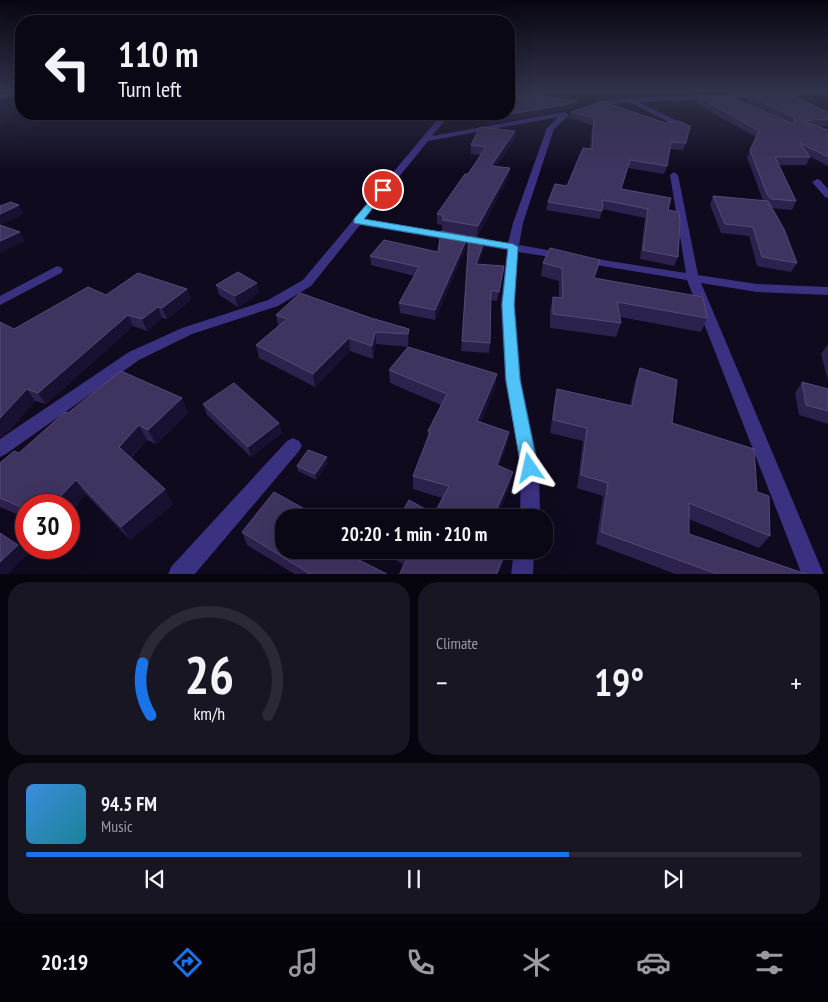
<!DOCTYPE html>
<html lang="en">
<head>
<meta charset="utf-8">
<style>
	:root { --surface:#0b0816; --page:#191623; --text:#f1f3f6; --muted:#9a9aa1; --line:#2b2935; --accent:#1a73e8 }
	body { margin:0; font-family:"PT Sans Narrow",sans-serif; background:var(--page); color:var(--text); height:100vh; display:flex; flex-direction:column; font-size:19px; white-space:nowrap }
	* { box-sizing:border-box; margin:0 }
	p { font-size:16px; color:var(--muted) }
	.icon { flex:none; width:28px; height:28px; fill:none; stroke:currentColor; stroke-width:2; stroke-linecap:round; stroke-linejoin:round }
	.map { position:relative; height:574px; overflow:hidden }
	.sheet { display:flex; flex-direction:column; gap:8px; padding:8px; background:#06040c; flex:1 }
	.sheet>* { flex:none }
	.guide { position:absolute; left:15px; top:15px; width:500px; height:105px; border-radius:20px; box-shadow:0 5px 20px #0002,0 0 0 1px var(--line); background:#0b0816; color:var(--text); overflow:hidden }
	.speed { position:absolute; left:15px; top:494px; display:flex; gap:10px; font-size:25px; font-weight:700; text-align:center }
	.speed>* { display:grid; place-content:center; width:65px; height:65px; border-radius:50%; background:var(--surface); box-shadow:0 5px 20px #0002,0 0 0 1px var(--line); line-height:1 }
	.speed .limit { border:8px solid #d22; background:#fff; color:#111 }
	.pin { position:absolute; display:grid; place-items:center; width:42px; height:42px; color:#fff; margin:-21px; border:2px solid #fff; border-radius:50%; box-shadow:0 1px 5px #0007 }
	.me { position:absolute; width:55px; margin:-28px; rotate:349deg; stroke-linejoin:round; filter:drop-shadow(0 0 4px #0008) }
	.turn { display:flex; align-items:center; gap:18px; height:105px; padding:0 20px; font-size:22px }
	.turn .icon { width:65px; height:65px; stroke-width:2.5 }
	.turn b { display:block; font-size:35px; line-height:42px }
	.big { font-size:38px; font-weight:700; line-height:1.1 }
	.sheet .widget { flex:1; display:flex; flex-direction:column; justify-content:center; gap:8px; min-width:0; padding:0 18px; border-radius:20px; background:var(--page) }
	.sheet .dial { align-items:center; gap:0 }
	.dial svg { height:130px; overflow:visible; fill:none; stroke:var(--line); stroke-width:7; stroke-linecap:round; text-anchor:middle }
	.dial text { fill:var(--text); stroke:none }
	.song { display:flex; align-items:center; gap:15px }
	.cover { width:60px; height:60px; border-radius:8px; background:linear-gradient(135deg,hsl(210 70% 55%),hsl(190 70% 35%)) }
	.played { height:5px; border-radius:2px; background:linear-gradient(90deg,var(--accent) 70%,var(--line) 70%) }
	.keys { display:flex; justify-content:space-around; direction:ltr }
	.heat { display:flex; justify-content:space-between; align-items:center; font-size:28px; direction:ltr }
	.sheet .tiles { flex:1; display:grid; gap:8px; grid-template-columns:1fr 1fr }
	.widget:last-child { grid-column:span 2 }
	.trip { position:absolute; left:275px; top:509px; width:278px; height:50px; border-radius:20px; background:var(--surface); box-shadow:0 5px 20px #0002,0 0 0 1px var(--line); font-weight:700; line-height:50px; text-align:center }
	.dock { display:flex; height:80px; justify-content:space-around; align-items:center; background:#040309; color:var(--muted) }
	.dock .icon { width:35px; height:35px }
	.dock .selected { color:var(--accent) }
	.dock b { font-size:22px; color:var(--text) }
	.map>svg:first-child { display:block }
</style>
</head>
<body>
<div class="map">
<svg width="828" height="575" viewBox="0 0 828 575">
	<rect width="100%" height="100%" fill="#0f0a1e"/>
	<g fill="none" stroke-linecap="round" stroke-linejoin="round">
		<g fill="#3b3181" fill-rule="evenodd">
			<polygon points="16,91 21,91 21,94 0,99 0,95"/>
			<polygon points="796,91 828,91 828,94 638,102 690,127 691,129 687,131 629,102 601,105 589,109 586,107 600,101 630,98"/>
			<path d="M 565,112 L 569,115 L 554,129 L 523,223 L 519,245 L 564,253 L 570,256 L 564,259 L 518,252 L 515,305 L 521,380 L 539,467 L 540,518 L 520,518 L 521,467 L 505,380 L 501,305 L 507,250 L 360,225 L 311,286 L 278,306 L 192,334 L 139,360 L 6,454 L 0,457 L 0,439 L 129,352 L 182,328 L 268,300 L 303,280 L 442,114 L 450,114 L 432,136 ZM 558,117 L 547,128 L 513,223 L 508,243 L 365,219 L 428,141 Z"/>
			<polygon points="674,172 678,175 698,275 757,284 828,287 828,295 757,292 701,283 824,575 802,575 687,280 584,263 578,260 584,257 686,273 670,175"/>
			<polygon points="817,179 820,180 828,189 828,198 825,197 812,182"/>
			<polygon points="57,266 61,267 63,270 61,273 0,305 0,296"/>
			<polygon points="293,438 299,441 302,446 299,451 194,575 168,575 171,567 287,441"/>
			<polygon points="514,550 534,550 533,575 511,575"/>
		</g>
	</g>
	<g fill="#2d214d">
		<polygon points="750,96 828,119 828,126 818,127 828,130 828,166 809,156 810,157 806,165 779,165 796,201 792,210 771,208 797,263 791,272 757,266 749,236 721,233 710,205 713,196 763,201 747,157 756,137 697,104 699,97 784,120 747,102"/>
		<polygon points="571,112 686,143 683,150 670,149 667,166 664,174 628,168 621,189 668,210 678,257 674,266 640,259 645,218 602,209 600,219 546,210 548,202 567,186 590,149 592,125 570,118"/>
		<polygon points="515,131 514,140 496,166 510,168 509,177 477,237 442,231 442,225 437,224 437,214 468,174 481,155 471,154 471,145"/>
		<polygon points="468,236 467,245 435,320 400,313 399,303 414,276 371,265 370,256 438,252"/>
		<polygon points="469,236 485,239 484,248 478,264 502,275 497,301 491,300 490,343 489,353 461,351"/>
		<polygon points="550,248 595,278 707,318 701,332 620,317 621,323 616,337 550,328 550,310 553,297 559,297 559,281 541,276 543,263"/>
		<polygon points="216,285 259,293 238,307 219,295"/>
		<polygon points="187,289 191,300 167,319 162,318 147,331 133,326 46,404 35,401 9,431 1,436 0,436 0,322 14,329 106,295"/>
		<polygon points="276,315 371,318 409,329 409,341 408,347 376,344 373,359 350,351 315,387 259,358 256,345 278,326"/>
		<polygon points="828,344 828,381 821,354"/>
		<polygon points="640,368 672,423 757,492 770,536 759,548 689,519 689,534 809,575 678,575 596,544 603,496 577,488 583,441 550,433 554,402 557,389 630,406 635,381"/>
		<polygon points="389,370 497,374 495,388 481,422 507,445 499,466 513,472 510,486 496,518 399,518 434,514 442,498 413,489 413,476 428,439 428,431 441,405 390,383"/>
		<polygon points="802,382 828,389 828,424 799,415 795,393"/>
		<polygon points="203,404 279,423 282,433 251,457 207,415"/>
		<polygon points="68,413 188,413 156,444 147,440 131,458 173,504 130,540 86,494 69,513 69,505 26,505 26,518 0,507 0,463 19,453"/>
		<polygon points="328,463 316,480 298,471 297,466"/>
		<polygon points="242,532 355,558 389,575 296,575 247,545"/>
		<polygon points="385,550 503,550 503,564 498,575 399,575 404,565 386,554"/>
	</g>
	<g fill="#1a1132">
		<polygon points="544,91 550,91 538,102 539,96"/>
		<polygon points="577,101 576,107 564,111 485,125 485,118"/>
		<polygon points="515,131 514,140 490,175 491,166"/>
		<polygon points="510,168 509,177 477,237 478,226"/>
		<polygon points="19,205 24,214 0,225 0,214"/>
		<polygon points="20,232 25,241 0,253 0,241"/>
		<polygon points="468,236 467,245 435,320 435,310"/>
		<polygon points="485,239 484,248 475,273 476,264"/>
		<polygon points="257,283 259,293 238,307 235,296"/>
		<polygon points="187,289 191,300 167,319 162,308"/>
		<polygon points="158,307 162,318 147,331 142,319"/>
		<polygon points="128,315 133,326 46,404 38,393"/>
		<polygon points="409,329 409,341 408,347 408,334"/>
		<polygon points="375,332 376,344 373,359 372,346"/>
		<polygon points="349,338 350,351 315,387 313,374"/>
		<polygon points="497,374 495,388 476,434 477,421"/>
		<polygon points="27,389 35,401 9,431 1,436 0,434 0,418"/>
		<polygon points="182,398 188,413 156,444 148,430"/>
		<polygon points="279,423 282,433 251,457 248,447"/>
		<polygon points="139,425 147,440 127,461 119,447"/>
		<polygon points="509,432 507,445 495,478 497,465"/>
		<polygon points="327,457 328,463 316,480 315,474"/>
		<polygon points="513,472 510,486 496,518 493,518"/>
		<polygon points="76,480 86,494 69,513 69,505 52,505"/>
		<polygon points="165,489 173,504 130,540 121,527"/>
		<polygon points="18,545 28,554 7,575 0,575 0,562"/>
		<polygon points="350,550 359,550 350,567 347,554"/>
		<polygon points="506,551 503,564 498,575 496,575"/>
	</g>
	<g fill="#3f3360" stroke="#564a79">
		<polygon points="509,91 544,91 539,96 577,101 565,105 485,118 487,114 509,114"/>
		<polygon points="791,95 828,112 828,119 803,121 828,130 828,157 800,143 810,157 775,157 796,201 771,199 767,194 750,150 759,131 699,97 730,96 793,124 795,122 794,117 750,96"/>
		<polygon points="603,102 666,123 679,121 690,126 686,143 671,142 667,166 630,160 621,189 671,198 668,210 679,212 680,221 678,257 643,250 648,209 603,200 602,211 548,202 555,184 567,186 583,148 592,149 594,118 571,112"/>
		<polygon points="480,127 515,131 491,166 510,168 478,226 443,220 443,215 437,214 465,174 468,174 486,147 471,145"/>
		<polygon points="713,196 768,201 784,229 797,263 762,257 753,227 725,224"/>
		<polygon points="11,202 19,205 0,214 0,206"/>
		<polygon points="0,225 20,232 0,241"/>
		<polygon points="441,231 468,236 435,310 399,303 419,267 370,256 384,240 438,252"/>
		<polygon points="469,236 485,239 476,264 504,266 499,292 491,290 490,343 462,341"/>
		<polygon points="550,248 600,260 594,278 703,297 707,318 617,302 621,323 553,314 553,297 563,298 562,268 543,263"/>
		<polygon points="238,272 257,283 235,296 216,285"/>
		<polygon points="138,273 187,289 162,308 158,307 142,319 128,315 38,393 27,389 0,418 0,322 14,329 88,287 106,295"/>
		<polygon points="300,293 371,318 409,329 408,334 375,332 372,346 349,338 313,374 256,345 287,319 276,315"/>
		<polygon points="408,347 497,374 477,421 509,432 497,465 513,472 493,518 399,518 409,500 434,514 449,486 413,476 430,432 428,431 447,394 389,370"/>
		<polygon points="640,368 677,380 672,423 754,449 757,492 769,496 770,536 689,503 689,534 809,575 720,575 601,532 608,483 581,475 587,428 553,420 557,389 632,406"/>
		<polygon points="121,371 182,398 148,430 139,425 119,447 165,489 121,527 76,480 52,505 26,505 26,509 0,498 0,463 14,451 19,453 65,412 68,413"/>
		<polygon points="802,382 828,389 828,411 806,405"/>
		<polygon points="234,383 279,423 248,447 203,404"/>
		<polygon points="308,450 327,457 315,474 297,466"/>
		<polygon points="274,492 321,518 284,518 284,550 350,550 347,554 389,575 312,575 242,532"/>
		<polygon points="0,533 18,545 0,562"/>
		<polygon points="400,550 503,550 506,551 496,575 399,575 409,555"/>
	</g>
	<linearGradient id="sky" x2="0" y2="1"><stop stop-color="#080610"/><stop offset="0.53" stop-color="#31334c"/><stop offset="1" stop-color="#31334c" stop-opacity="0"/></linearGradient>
	<rect width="828" height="172" fill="url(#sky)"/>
	<polygon fill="#4fc3f7" stroke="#337fa1" points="383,188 387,190 364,219 513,244 518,247 514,305 520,380 538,468 536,473 530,475 524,473 521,468 506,380 502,305 508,249 354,223 354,219 380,189"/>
</svg>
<div class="speed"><div class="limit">30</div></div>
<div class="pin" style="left:383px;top:190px;background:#d93025"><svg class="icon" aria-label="arrive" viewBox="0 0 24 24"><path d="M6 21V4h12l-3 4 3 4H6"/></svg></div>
<svg class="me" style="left:530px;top:468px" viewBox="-20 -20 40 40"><path d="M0-17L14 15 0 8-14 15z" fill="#4fc3f7" stroke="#fff" stroke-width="4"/></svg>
<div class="trip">20:20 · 1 min · 210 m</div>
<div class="guide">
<div class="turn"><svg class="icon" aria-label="left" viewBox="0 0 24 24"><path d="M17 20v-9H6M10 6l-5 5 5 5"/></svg><div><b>110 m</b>Turn left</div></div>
</div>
</div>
<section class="sheet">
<div class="tiles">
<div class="widget dial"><svg viewBox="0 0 100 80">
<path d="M14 69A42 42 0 1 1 86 69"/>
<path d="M14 69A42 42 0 0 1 9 37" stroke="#1a73e8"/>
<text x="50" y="56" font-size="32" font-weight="700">26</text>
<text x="50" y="72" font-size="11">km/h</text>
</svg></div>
<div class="widget"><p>Climate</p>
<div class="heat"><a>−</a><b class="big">19°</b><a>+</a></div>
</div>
<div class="widget">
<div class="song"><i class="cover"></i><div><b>94.5 FM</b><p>Music</p></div></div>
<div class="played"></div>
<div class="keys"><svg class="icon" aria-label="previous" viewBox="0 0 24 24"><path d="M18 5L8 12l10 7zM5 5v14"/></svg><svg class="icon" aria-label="pause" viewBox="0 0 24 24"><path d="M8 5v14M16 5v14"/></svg><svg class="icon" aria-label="next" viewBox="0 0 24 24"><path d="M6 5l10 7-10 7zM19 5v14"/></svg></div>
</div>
</div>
</section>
<nav class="dock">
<b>20:19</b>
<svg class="icon selected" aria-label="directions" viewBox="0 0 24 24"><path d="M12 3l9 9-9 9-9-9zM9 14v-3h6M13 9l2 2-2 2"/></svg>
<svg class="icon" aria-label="music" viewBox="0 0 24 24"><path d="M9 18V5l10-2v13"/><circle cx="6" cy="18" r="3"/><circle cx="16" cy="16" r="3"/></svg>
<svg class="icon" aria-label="phone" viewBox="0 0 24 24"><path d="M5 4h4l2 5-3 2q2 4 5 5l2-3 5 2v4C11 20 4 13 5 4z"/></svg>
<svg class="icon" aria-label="climate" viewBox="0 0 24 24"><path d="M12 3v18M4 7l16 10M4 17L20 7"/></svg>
<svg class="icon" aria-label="car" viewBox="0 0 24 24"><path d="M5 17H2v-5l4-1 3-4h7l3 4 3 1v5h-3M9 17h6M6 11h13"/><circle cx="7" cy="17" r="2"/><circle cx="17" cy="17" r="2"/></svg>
<svg class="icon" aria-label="filters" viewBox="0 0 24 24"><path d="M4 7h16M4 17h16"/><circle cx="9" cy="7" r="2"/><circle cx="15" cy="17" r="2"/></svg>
</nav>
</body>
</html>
